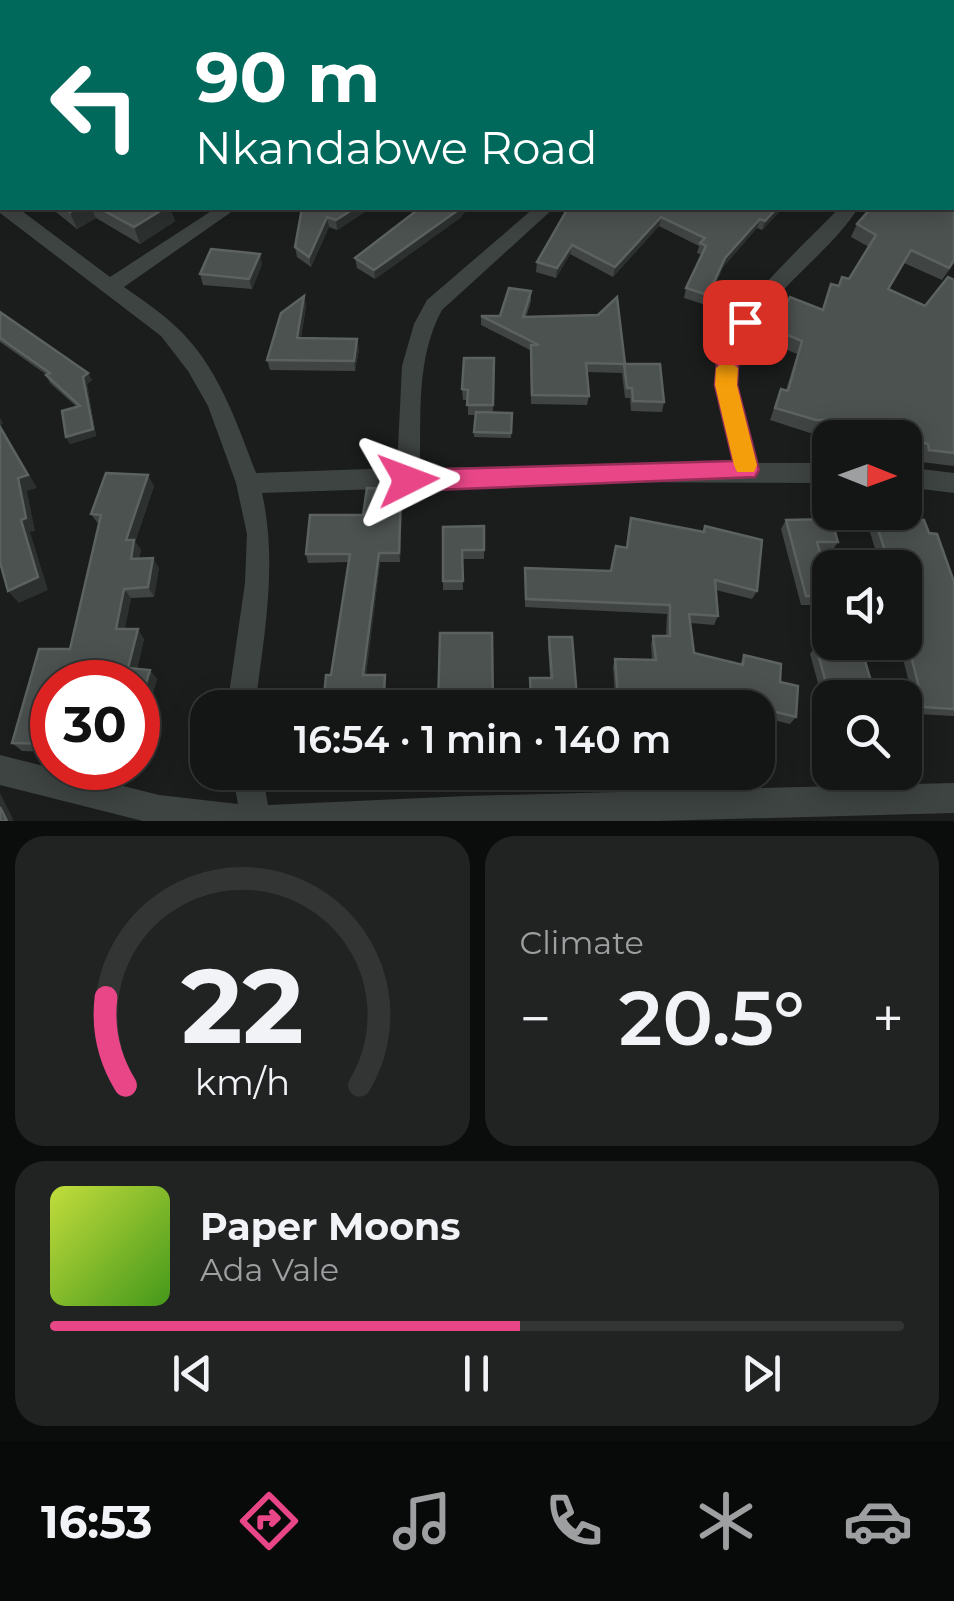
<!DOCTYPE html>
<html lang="en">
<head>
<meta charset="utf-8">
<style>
	:root { --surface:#141616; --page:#212323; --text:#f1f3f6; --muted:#9d9fa1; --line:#333535; --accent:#e94688 }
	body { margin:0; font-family:Montserrat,sans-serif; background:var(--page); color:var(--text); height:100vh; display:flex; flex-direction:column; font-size:38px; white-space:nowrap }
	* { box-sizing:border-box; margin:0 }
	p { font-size:32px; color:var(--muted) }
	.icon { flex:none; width:55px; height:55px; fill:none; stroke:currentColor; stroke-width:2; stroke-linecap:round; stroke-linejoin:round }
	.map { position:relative; height:821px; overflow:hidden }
	.details { display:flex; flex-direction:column; gap:15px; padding:15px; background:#0b0c0c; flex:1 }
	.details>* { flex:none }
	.banner { position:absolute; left:0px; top:0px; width:955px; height:210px; box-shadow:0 5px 25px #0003,0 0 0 2px var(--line); background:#00695c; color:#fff; overflow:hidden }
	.needle { width:65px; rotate:91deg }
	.tools { position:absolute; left:812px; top:420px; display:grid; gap:20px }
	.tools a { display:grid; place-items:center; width:110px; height:110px; border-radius:20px; background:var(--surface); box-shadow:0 5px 25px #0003,0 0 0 2px var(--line); font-size:50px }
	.speed { position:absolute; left:30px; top:660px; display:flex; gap:20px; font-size:50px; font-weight:700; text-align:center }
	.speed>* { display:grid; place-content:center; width:130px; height:130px; border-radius:50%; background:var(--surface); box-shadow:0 5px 25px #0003,0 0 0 2px var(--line); line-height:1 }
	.speed .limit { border:15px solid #d22; background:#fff; color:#111 }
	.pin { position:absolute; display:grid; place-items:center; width:85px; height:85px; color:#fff; margin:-42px; border-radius:20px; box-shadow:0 5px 15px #0006 }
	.me { position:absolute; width:110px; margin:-55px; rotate:87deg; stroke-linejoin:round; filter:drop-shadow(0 0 8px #0008) }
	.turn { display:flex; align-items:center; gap:35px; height:210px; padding:0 30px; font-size:45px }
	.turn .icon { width:130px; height:130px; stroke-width:2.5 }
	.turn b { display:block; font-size:70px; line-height:85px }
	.big { font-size:75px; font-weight:600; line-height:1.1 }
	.details .widget { flex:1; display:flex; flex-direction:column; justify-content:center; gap:15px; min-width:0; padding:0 35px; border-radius:30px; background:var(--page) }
	.details .dial { align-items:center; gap:0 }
	.dial svg { height:260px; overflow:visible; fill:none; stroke:var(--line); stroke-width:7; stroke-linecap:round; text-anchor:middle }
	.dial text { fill:var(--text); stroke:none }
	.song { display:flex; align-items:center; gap:30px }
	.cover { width:120px; height:120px; border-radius:15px; background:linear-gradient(135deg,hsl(70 70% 55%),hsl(100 70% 35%)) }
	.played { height:10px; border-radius:5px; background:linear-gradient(90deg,var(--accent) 55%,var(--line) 55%) }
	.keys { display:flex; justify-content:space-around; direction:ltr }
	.heat { display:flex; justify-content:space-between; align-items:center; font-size:55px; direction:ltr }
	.details .tiles { flex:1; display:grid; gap:15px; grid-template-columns:1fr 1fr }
	.widget:last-child { grid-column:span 2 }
	.trip { position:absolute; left:190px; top:690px; width:585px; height:100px; border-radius:30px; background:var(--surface); box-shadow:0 5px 25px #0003,0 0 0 2px var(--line); font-weight:600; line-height:100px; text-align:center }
	.menu { display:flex; height:160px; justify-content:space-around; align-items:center; background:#080909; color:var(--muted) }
	.menu .icon { width:70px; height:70px }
	.menu .selected { color:var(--accent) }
	.menu b { font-size:45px; color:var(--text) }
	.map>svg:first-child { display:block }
</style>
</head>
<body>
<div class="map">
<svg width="954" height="821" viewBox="0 0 954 821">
	<rect width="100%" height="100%" fill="#1b1d1d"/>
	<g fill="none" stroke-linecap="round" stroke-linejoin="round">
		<g fill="#3e4442" fill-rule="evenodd">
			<polygon points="630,0 650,0 651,2 631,2"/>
			<polygon points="954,49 954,62 952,63 952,50"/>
			<rect x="952" y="121" width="2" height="10"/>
			<path d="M 2,203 L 2,208 L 18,208 L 110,277 L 216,208 L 237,208 L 124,287 C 141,299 159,311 174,325 C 217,363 236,421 256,473 L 397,468 L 402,366 L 414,324 L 427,300 L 534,208 L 554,208 L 442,310 C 416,358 421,414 420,468 L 733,463 C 725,428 711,392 717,356 C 723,318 810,239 839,208 L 858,208 C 824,264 737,309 737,380 C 737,407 750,437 757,463 L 830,463 L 830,483 L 587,482 L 262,493 C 278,565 264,635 255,708 L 227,708 L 245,583 L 247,534 L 236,483 L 208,406 L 188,371 L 161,336 L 0,213 Z"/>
			<polygon points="905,467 954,473 954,493 905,487"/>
			<polygon points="0,755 159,795 238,804 232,772 262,772 268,805 466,796 954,783 954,813 656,821 143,821 0,785"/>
		</g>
		<g stroke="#4a514f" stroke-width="30">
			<polyline points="58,2 63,0"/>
			<polyline points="86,2 91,0"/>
			<polyline points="0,42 2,41"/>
		</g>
	</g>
	<g fill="#404544">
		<polygon points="51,208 170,208 175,221 140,244 96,218 77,229"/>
		<polygon points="302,208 371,208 337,230 329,227 311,267 297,257 295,247"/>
		<polygon points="410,208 468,208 460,218 375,279 357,268 355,258 416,211"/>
		<polygon points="568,208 783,208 762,230 757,228 723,267 706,305 684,298 686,288 702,255 697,253 699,246 659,226 613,277 570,254 556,278 536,272 537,262"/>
		<polygon points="857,224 954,263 942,280 904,263 889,289 925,306 954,280 954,466 921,462 920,456 905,451 905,438 876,438 877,432 810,433 770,420 781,389 786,390 797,354 768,342 773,329 822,309 831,284 838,286 842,277 849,279 869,247 851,237"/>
		<polygon points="262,264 252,289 203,285 200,274"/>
		<polygon points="531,291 531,301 526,317 625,364 664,402 662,412 631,411 630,398 625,398 622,373 587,372 589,396 587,405 531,404 530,350 481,325 481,316 500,316"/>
		<polygon points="304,296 306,306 301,338 359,349 355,371 270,370 267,360"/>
		<polygon points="0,312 92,380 87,384 96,436 70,444 66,437 77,407 50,383 46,375 47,375 0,342"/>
		<polygon points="494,358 493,413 512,413 511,438 474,437 475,415 468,415 468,400 463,400 462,389"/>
		<polygon points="154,486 135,542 141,550 139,558 159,568 154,597 131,598 124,629 144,639 137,669 157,679 145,718 138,718 138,682 52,682 52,752 22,751 12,743 70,649 99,525 91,514"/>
		<polygon points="402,498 400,562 380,562 366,675 385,675 386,682 385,708 323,708 331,675 348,562 308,563 306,554 363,515"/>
		<polygon points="631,518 702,532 705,526 757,591 752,599 716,590 718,616 714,625 690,623 694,653 740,664 744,655 780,682 796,717 790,724 758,716 758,708 725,708 700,701 701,708 616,708 613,667 615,659 652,660 651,644 653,636 666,636 667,614 525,607 525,568 611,571 626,548"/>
		<polygon points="786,520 838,542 832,551 819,551 830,588 830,599 827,605 801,605 781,529"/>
		<polygon points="875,520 929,533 954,582 954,716 917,714 903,659 878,655 877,642 905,642 912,633 905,609 905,568 881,568 869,529"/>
		<polygon points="484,526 484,559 462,559 463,590 443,590 443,527"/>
		<polygon points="549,637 577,698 575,705 530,706 530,678 550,678 548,645"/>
		<polygon points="816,646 830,698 830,712 826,712 810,654"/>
	</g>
	<g fill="#2c302f">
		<polygon points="333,0 377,0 377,1 375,2 329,2"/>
		<polygon points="78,208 91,208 96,218 77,229 70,212"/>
		<polygon points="165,208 170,208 175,221 140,244 134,227"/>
		<polygon points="355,208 371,208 337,230 336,220"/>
		<polygon points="461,208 468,208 460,218 375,279 374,270"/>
		<polygon points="777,208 783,208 762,230 765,221"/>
		<polygon points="327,217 329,227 311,267 309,257"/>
		<polygon points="661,217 659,226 613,277 615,267"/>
		<polygon points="760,219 757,228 723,267 706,305 725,258"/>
		<polygon points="572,245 570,254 556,278 557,268"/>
		<polygon points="260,254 262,264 252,289 249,279"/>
		<polygon points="304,296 306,306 299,348 297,338"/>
		<polygon points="357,339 359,349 355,371 354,361"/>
		<polygon points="88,373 92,380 87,384 96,436 70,444 66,437 93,429 83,377"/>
		<polygon points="0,417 3,424 0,425 37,488 27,491 35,531 30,532 48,590 19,603 8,591 21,520 0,427"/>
		<polygon points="148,475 154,486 135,542 141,550 137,569 131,559 126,540"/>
		<polygon points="401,489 402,498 400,562 399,553"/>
		<polygon points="379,553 380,562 365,682 363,675"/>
		<polygon points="153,558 159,568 154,597 148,587"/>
		<polygon points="124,589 131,598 123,639 116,629"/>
		<polygon points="138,629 144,639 135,677 128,668"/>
		<polygon points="150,670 157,679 145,718 138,710"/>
		<polygon points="385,675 386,682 385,708 383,708"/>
		<polygon points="0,793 14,821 7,821 0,807"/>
	</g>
	<g fill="#4c5250" stroke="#5b6260" stroke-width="2.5">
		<polygon points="280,0 333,0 329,2 276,2"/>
		<polygon points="583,0 598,0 604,2 578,2"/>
		<polygon points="759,0 784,0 783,2 764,2 764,1"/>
		<polygon points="2,110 2,139 0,138 0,112"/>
		<polygon points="952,133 954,133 954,260 949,268 911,250 888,289 925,306 948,277 954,280 954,453 929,450 928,444 882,429 884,420 816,420 775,408 781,389 788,391 802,341 773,329 790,297 823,310 831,284 839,286 842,277 849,279 876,235 857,224 871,208 952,208"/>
		<polygon points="64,208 78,208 70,212"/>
		<polygon points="99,208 165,208 134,227"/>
		<polygon points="302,208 355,208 336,220 327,217 309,257 295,247"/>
		<polygon points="420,208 461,208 374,270 355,258"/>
		<polygon points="568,208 777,208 765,221 760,219 725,258 708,295 686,288 706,246 700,243 705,238 661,217 615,267 572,245 557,268 537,262"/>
		<polygon points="211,249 260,254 249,279 200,274"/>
		<polygon points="509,288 531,291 523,317 598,315 617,297 625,364 586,363 589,396 532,395 531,345 539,345 481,316 500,316"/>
		<polygon points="304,296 297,338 357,339 354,361 267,360 281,313"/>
		<polygon points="0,312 88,373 83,377 93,429 66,437 62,411 80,406 46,375 50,373 0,338"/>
		<polygon points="464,358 494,358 493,405 467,405 468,390 462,389"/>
		<polygon points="624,364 660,364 664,402 633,401 632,388 627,388"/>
		<polygon points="476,412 512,413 511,433 474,432"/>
		<polygon points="0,427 28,475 18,478 26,518 21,520 38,577 8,591 0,562"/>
		<polygon points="106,473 148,475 126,540 134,540 131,559 153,558 148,587 124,589 116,629 138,629 128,668 150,670 138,710 138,682 52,682 52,744 12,743 39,649 70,649 101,515 91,514"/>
		<polygon points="367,488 401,489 399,553 379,553 363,675 385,675 383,708 323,708 326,675 331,675 350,554 306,554 310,515 363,515"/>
		<polygon points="631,518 704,532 705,526 762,540 757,591 715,580 718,616 689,614 694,653 743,665 744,655 781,664 780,682 798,686 796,717 699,693 701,708 619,708 615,659 656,660 653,636 670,636 670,605 526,599 525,568 611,571 616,546 627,548"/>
		<polygon points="831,519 838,542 817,542 830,588 830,596 806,596 786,520"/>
		<polygon points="875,520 924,520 929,533 937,534 954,582 954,709 924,707 910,652 885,648 884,642 905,642 905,632 922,635 905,580 905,568 901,568 899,560 888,560"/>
		<polygon points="484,526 484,550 462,550 463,581 443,581 443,527"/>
		<polygon points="440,633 492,633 493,708 438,708"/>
		<polygon points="549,637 572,637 577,698 531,699 530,678 552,678"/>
		<polygon points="860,644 876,698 830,698 816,646"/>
		<polygon points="0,807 7,821 0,821"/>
	</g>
	<polygon fill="#e94688" stroke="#972e58" stroke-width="2.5" points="745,314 756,322 739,352 737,385 759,470 755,477 408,491 399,488 396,480 399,473 408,470 733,461 715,385 718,352 738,317"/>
	<polygon fill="#f59e0b" points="727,360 738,368 737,385 757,465 754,472 737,472 734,465 715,385 716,368"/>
</svg>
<div class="tools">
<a><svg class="needle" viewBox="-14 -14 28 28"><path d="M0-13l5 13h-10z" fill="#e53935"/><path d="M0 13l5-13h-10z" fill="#9d9fa1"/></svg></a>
<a><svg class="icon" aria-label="sound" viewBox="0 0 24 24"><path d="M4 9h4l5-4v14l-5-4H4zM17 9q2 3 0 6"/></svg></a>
<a><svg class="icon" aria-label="search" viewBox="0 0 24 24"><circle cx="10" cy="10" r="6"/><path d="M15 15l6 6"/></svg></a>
</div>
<div class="speed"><div class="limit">30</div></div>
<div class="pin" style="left:745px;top:322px;background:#d93025"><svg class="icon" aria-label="arrive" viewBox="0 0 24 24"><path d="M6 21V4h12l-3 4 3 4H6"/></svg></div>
<svg class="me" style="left:408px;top:480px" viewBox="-20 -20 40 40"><path d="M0-17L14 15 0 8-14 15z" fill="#e94688" stroke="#fff" stroke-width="4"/></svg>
<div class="trip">16:54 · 1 min · 140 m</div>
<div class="banner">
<div class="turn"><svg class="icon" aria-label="left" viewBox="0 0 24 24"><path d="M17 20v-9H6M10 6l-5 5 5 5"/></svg><div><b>90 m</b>Nkandabwe Road</div></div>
</div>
</div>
<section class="details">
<div class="tiles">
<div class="widget dial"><svg viewBox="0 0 100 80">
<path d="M14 69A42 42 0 1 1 86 69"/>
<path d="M14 69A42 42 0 0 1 8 42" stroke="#e94688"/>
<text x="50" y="56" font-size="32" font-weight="700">22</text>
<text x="50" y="72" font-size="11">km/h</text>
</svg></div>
<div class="widget"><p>Climate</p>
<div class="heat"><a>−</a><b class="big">20.5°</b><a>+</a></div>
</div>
<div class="widget">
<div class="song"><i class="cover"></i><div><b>Paper Moons</b><p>Ada Vale</p></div></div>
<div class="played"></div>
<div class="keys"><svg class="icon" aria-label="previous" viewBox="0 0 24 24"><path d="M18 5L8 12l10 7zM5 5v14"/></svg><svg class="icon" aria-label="pause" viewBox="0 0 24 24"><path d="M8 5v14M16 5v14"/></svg><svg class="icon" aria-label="next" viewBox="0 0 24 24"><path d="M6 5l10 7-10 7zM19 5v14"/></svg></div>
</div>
</div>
</section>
<nav class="menu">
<b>16:53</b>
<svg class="icon selected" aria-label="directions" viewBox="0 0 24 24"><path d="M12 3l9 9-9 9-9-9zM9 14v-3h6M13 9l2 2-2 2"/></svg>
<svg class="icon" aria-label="music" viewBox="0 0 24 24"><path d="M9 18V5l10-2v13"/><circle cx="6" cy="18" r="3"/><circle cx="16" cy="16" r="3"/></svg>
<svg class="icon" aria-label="phone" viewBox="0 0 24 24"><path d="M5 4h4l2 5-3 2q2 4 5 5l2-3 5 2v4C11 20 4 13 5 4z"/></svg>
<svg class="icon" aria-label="climate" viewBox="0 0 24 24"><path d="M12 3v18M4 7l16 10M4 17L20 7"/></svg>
<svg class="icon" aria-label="car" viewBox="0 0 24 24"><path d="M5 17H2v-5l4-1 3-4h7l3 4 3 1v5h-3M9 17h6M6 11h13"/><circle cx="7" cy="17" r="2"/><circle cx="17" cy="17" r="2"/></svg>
</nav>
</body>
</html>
